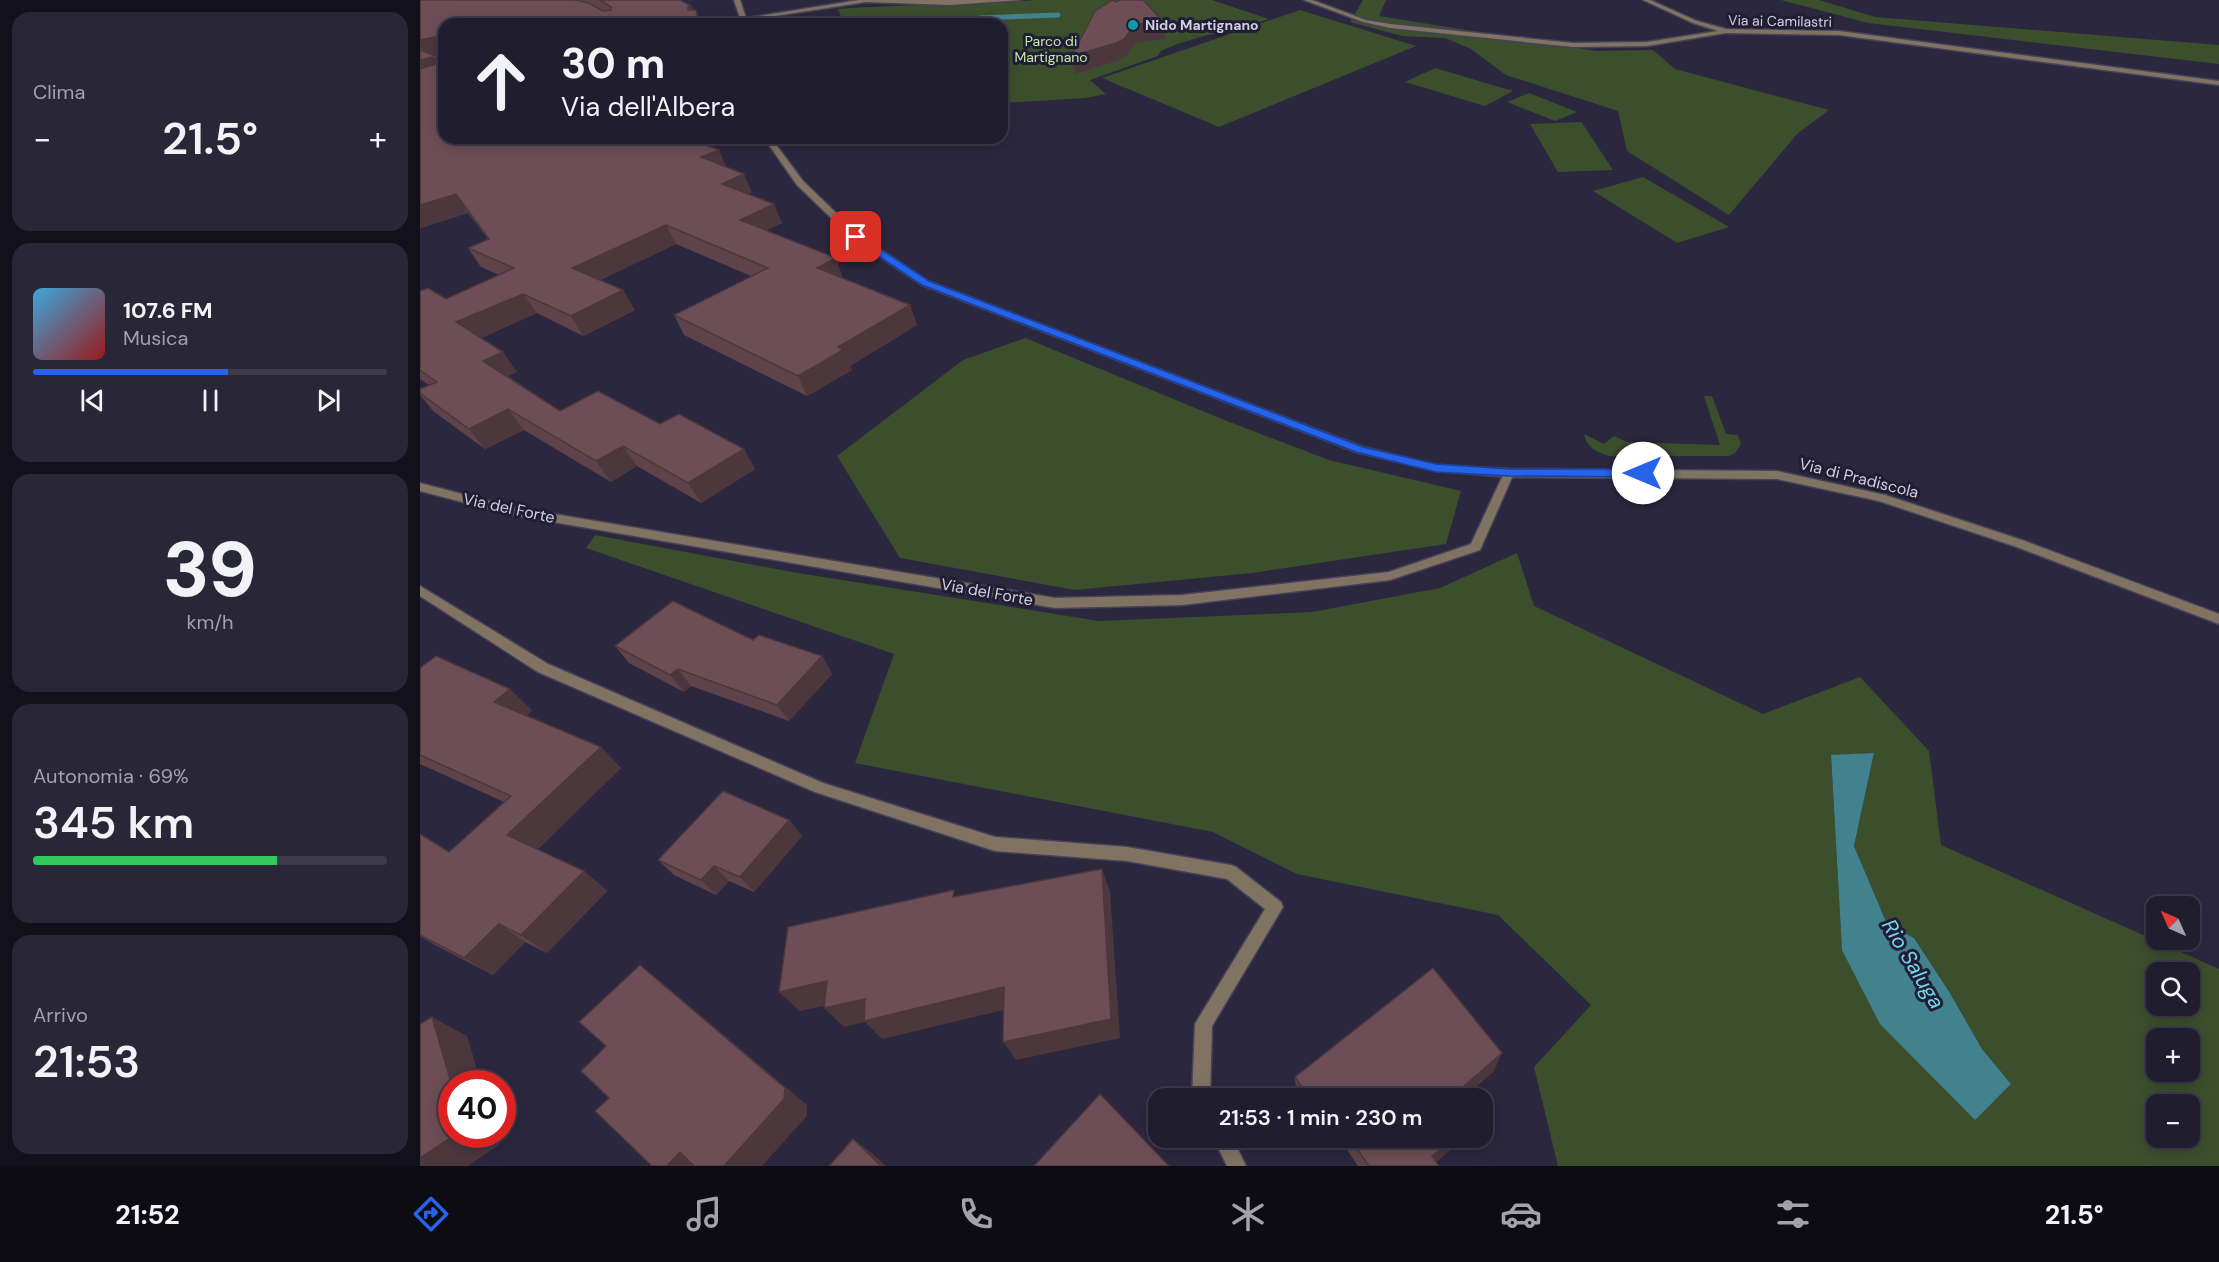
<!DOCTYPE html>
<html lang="it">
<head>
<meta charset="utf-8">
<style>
	:root { --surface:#201d2f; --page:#282637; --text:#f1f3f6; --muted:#a2a2aa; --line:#3d3b4b; --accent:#2563eb }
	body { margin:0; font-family:"DM Sans",sans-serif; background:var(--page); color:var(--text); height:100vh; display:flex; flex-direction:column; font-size:22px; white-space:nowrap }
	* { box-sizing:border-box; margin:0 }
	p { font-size:20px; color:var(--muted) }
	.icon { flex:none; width:33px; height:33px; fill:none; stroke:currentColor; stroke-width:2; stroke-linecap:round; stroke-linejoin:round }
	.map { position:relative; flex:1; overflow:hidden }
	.details { display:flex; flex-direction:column; gap:12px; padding:12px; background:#12101a; width:420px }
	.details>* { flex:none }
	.hud { position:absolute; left:18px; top:18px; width:570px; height:126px; border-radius:18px; box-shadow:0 3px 15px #0003,0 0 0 2px var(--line); background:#201d2f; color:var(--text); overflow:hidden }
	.needle { width:39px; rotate:315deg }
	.buttons { position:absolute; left:1726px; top:896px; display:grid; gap:12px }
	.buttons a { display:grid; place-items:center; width:54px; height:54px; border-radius:12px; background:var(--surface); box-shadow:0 3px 15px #0003,0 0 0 2px var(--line); font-size:30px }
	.speed { position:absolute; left:18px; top:1070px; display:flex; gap:12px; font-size:30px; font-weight:700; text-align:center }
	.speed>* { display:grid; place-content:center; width:78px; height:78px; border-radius:50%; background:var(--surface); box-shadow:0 3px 15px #0003,0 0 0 2px var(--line); line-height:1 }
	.speed .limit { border:9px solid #d22; background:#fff; color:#111 }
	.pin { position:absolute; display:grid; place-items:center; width:51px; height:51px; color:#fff; margin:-26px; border-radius:12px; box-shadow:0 3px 9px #0006 }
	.me { position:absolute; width:66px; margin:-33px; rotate:270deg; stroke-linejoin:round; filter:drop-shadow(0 0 4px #0008) }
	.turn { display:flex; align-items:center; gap:21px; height:126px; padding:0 24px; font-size:27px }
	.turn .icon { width:78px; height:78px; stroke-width:2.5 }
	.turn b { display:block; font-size:42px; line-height:51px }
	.big { font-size:45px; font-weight:600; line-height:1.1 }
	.details .card { flex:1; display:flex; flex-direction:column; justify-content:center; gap:9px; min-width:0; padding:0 21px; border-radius:18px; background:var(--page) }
	.details .dial { align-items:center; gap:0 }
	.dial b { font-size:78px; line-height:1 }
	.song { display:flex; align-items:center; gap:18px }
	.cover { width:72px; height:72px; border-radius:9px; background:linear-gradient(135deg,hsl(200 70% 55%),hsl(0 70% 35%)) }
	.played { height:6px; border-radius:3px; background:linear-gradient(90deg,var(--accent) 55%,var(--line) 55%) }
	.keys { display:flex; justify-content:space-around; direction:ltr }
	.heat { display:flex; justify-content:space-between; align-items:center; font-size:33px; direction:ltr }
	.charge { height:9px; border-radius:4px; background:linear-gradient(90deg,#34c759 69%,var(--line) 0) }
	.trip { position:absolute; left:728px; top:1088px; width:345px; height:60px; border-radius:18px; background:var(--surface); box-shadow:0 3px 15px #0003,0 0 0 2px var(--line); font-weight:600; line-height:60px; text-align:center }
	.tab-bar { display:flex; height:96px; justify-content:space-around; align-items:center; background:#0d0c13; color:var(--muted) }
	.tab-bar .icon { width:42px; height:42px }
	.tab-bar .selected { color:var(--accent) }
	.tab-bar b { font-size:27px; color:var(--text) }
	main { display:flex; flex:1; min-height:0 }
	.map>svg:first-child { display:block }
</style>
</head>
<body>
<main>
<section class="details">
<div class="card"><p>Clima</p>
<div class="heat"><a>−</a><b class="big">21.5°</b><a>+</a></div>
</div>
<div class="card">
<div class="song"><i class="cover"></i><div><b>107.6 FM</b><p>Musica</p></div></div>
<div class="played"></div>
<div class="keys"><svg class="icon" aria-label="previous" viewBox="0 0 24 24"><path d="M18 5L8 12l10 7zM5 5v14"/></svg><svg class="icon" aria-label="pause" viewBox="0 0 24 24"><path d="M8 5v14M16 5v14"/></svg><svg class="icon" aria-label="next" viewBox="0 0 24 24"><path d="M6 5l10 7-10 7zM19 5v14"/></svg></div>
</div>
<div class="card dial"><b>39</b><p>km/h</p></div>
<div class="card"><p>Autonomia · 69%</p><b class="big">345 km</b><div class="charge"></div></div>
<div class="card"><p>Arrivo</p><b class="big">21:53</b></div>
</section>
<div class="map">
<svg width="1799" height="1166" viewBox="0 0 1799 1166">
	<rect width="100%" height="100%" fill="#2b273f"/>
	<g fill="#3b4f2d" fill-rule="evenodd">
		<path d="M 615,0 L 792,0 L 849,19 C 811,32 778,34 741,51 L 738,56 L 670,80 L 686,94 L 666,98 L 582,103 L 582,24 L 424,24 L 418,9 C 484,4 549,5 615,0 Z"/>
		<polygon points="943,0 966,0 959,16 1176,51 1233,50 1255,69 1409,110 1377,134 1309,215 1207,151 1198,111 1086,75 1051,49 1025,38 982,36 930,22"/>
		<polygon points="1361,0 1399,0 1455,17 1799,45 1799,64 1448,23"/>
		<polygon points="880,10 996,46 799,127 682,78"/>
		<polygon points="1015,68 1093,91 1065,106 985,82"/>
		<polygon points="1109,93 1157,112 1135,121 1087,102"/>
		<polygon points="1162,122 1162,123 1193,170 1138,172 1110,124"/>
		<polygon points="1223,177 1309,227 1257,243 1173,191"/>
		<polygon points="605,338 807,421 909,460 1041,491 1026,544 832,573 655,590 480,558 417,456 543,360"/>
		<path d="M 1284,396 L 1292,396 L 1306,434 L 1318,435 L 1321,444 L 1315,453 L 1309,456 L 1189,456 C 1177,452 1167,448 1164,434 L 1184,444 L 1194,436 L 1207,442 L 1300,445 Z"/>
		<path d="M 175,535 L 372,572 L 679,621 L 892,612 L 1020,588 L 1097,553 L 1114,606 L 1343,714 L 1440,677 L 1509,751 L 1521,845 L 1799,969 L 1799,1166 L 1138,1166 L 1114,1067 L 1171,1005 L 1078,915 L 877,874 L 793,832 L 435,763 L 474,654 L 166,548 ZM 1454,753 L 1434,846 L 1467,924 L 1494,938 L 1530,993 L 1562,1049 L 1591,1084 L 1573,1102 L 1422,950 L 1411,756 ZM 1737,972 L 1770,972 L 1770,1005 L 1737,1005 ZM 1737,1038 L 1770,1038 L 1770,1071 L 1737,1071 ZM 1737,1104 L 1770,1104 L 1770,1137 L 1737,1137 Z"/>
	</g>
	<polygon fill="#42828e" points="1454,753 1434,846 1467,924 1494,938 1530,993 1562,1049 1591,1084 1555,1120 1460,1024 1422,950 1411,755"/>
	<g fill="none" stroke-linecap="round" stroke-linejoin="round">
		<polyline stroke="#42828e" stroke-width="5" points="560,18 638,15"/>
		<defs>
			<g id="minor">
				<polygon points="439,0 601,0 530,5 446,2 323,21 320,19"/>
				<polygon points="884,0 892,0 946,20 970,24 1153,43 1227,42 1298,31 1273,23 1223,0 1230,0 1277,21 1306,29 1419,31 1799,81 1799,85 1419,35 1306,33 1227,46 1153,47 970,28 943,22"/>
				<polygon points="1089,469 1094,473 1060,550 970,580 762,605 635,608 92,515 0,491 0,483 92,507 635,598 762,595 969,572 1051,544 1084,473"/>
				<polygon points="0,586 128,664 403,783 575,837 707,847 811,865 816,867 861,902 863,907 792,1026 790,1098 772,1098 775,1024 845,909 807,879 707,861 575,851 395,792 118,672 0,596"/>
				<polygon points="793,1137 812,1137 826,1166 807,1166"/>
			</g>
			<g id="tertiary">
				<polygon points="314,0 320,0 328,24 322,24 321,21 276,24 320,18"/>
				<polygon points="344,138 351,138 383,181 439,235 508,281 943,447 1016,465 1089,469 1357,471 1465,495 1602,540 1799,614 1799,624 1594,546 1459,501 1357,479 1089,477 1016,471 936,452 502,285 433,239 377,185"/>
			</g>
		</defs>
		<use href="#minor" stroke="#464259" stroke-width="3"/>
		<use href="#tertiary" stroke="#464259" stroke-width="3"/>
		<use href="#minor" fill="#817362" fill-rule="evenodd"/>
		<use href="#tertiary" fill="#817362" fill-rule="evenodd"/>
	</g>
	<g fill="#5e434b">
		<polygon points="0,0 260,0 271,6 273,10 276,10 282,24 24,24 24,53 13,55 306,167 332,192 328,194 362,223 346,230 423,278 497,325 430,366 432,370 387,396 264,335 254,315 331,276 256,244 180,280 215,310 163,336 117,313 61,338 97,372 88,376 140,411 240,424 335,469 281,503 217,466 191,482 104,430 65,449 13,411 0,395 0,389 9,385 0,379 0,291 26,299 79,275 61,267 48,248 68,239 48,213 0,228"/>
		<polygon points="333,640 402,656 412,674 369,721 271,686 264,692 209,663 195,646"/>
		<polygon points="0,668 112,710 106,716 181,747 201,768 118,849 164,871 187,891 127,953 105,942 73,975 15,945 0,936 0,834 29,852 84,802 0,764"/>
		<polygon points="369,820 382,836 334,892 309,881 296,895 254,875 238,860"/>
		<polygon points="1074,1071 1043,1098 879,1098 876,1094 875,1077"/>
		<polygon points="905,1137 1041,1137 1039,1142 1016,1162 1019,1166 938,1166 921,1141 912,1149"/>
	</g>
	<g fill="#4c373d">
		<polygon points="271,6 277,21 276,10 282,24 278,24 268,10 268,7"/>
		<polygon points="122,17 126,24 83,24"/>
		<polygon points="743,21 745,39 716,43 706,56 699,60 655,74 652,56 714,25"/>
		<polygon points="24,35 24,53 0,57 0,40"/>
		<polygon points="13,57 23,73 0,80 0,60"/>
		<polygon points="299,150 307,168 281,157"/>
		<polygon points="324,174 332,192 310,202 302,184"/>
		<polygon points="36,194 48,213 0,228 0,205"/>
		<polygon points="354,204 362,223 328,239 320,220"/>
		<polygon points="246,225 256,244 164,288 152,268"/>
		<polygon points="416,258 423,278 405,287 397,268"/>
		<polygon points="203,290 215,310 163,336 151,316"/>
		<polygon points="103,294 117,313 51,342 36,322"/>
		<polygon points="490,305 497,325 430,366 432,370 387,396 378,376 418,347"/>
		<polygon points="83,352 97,372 78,381 63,361"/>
		<polygon points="88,409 104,430 65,449 49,429"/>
		<polygon points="203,446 217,466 191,482 176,461"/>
		<polygon points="324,449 335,469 281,503 268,483"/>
		<polygon points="402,656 412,674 369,721 357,705"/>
		<polygon points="258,669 271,686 264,692 250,675"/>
		<polygon points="90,689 112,710 96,724 74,702"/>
		<polygon points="181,747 201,768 112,855 87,835"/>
		<polygon points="369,820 382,836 334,892 320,877"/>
		<polygon points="294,866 309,881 296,895 281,880"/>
		<polygon points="682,869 690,891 700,1038 596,1060 583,1042"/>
		<polygon points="164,871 187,891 127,953 101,935"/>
		<polygon points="79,924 105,942 73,975 44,958"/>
		<polygon points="220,965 246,986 387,1105 387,1116 342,1166 304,1166"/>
		<polygon points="407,981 426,1001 380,1011 359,992"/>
		<polygon points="584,987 596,1007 462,1039 445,1022 424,1027 404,1008 445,999"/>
		<polygon points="12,1017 47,1036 61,1083 32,1083 32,1086"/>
		<polygon points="1082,1053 1074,1071 1043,1098 1030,1098"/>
		<polygon points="36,1134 77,1134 80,1144 48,1166 0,1166 0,1158"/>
		<polygon points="913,1137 921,1137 921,1141 912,1149"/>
		<polygon points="1034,1137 1041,1137 1039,1142 1012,1166 1012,1156"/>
		<polygon points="433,1139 453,1154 466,1166 461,1166"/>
		<polygon points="260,1152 286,1166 247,1166"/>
	</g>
	<g fill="#6d4e57" stroke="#4c373d" stroke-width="1.5">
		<polygon points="0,0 155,0 169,3 183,11 191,10 191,7 180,0 260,0 271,6 268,7 268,10 276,10 278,24 119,24 122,17 83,24 24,24 24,35 0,40"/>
		<polygon points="692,0 696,2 700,0 723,0 743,21 714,25 704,39 696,43 652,56 675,11"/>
		<polygon points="0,50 24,59 24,138 266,138 299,150 281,157 324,174 302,184 354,204 320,220 416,258 397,268 490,305 418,347 423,350 378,376 254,315 348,268 246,225 152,268 203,290 151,316 103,294 36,322 83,352 63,361 140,411 178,391 240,424 259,414 324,449 268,483 203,446 176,461 88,409 49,429 0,393 0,389 17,382 0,370 0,291 8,288 26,299 94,268 48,248 69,239 36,194 0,205 0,69 16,64 16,59 13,57 0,60"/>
		<polygon points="253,601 333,640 339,635 402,656 357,705 258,669 250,675 195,646"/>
		<polygon points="16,656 90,689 74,702 181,747 87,835 164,871 101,935 79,924 44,958 0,935 0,834 29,852 91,796 0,755 0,668"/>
		<polygon points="303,791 369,820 320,877 294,866 281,880 238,860"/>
		<polygon points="682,869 691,1019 583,1042 584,987 444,1021 445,999 404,1008 407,981 359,992 368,927 534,890 533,897"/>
		<polygon points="220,965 365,1088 364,1099 304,1166 274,1166 260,1152 247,1166 232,1166 175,1111 189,1098 161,1071 186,1046 159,1022"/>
		<polygon points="1013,968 1082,1053 1030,1098 889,1098 875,1077"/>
		<polygon points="12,1017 32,1086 32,1134 36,1134 0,1158 0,1024"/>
		<polygon points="680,1094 749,1166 614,1166"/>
		<polygon points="929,1137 1034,1137 1012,1156 1019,1166 949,1166"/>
		<polygon points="433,1139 461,1166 409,1166"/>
	</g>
	<polygon fill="#2563eb" stroke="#184099" stroke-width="1.5" points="433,235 439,235 509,281 943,447 1016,464 1089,469 1223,469 1229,473 1223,477 1089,476 1016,472 936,452 502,285 433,239"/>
	<circle fill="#0f9aa8" stroke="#211d34" stroke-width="2" cx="713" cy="25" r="6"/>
	<g text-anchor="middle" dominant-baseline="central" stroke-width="6" stroke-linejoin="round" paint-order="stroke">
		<g font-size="14" fill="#d1cfdf" stroke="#211d34">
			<text transform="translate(1360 21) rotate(1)">Via ai Camilastri</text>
		</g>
		<g font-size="14" font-weight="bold" fill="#d1cfdf" stroke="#211d34" text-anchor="start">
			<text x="725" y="25">Nido Martignano</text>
		</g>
		<g font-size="14" fill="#c3eba8" stroke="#211d34">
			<text x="631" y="41">Parco di<tspan x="631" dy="16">Martignano</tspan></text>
		</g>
		<g font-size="16" fill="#d1cfdf" stroke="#211d34">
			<text transform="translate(1439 478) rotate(14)">Via di Pradiscola</text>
			<text transform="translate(89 508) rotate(12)">Via del Forte</text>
			<text transform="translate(567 592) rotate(10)">Via del Forte</text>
		</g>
		<g font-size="21" font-style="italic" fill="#72d8ea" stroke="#211d34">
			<text transform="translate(1493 964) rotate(59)">Rio Saluga</text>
		</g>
	</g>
</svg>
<div class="buttons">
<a><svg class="needle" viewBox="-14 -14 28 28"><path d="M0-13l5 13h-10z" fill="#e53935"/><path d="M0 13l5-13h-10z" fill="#a2a2aa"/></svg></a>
<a><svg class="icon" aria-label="search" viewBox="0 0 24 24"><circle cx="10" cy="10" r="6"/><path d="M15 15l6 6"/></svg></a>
<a>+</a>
<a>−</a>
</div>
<div class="speed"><div class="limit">40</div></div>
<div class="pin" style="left:436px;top:237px;background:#d93025"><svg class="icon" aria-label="arrive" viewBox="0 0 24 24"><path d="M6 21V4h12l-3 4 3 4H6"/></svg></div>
<svg class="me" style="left:1223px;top:473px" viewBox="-20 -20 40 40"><circle r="19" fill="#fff"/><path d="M0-13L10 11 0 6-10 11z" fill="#2563eb"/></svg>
<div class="trip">21:53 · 1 min · 230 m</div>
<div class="hud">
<div class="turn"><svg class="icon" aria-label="ahead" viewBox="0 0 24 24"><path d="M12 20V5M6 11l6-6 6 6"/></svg><div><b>30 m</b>Via dell'Albera</div></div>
</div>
</div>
</main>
<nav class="tab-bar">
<b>21:52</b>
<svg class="icon selected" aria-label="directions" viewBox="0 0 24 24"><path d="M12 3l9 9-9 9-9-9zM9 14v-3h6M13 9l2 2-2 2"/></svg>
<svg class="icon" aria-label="music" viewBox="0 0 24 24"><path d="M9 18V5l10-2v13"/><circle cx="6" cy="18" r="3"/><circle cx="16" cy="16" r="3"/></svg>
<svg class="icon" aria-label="phone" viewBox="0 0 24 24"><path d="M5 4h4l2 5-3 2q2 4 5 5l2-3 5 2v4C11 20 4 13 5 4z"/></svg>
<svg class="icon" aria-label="climate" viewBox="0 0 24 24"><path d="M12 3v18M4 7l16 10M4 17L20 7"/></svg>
<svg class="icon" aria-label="car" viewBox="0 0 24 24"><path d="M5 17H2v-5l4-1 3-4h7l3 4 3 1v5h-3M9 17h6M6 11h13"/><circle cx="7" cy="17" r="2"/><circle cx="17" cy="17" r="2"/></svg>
<svg class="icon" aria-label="filters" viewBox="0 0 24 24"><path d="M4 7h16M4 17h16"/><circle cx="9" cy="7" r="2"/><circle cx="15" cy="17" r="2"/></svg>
<b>21.5°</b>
</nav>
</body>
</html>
